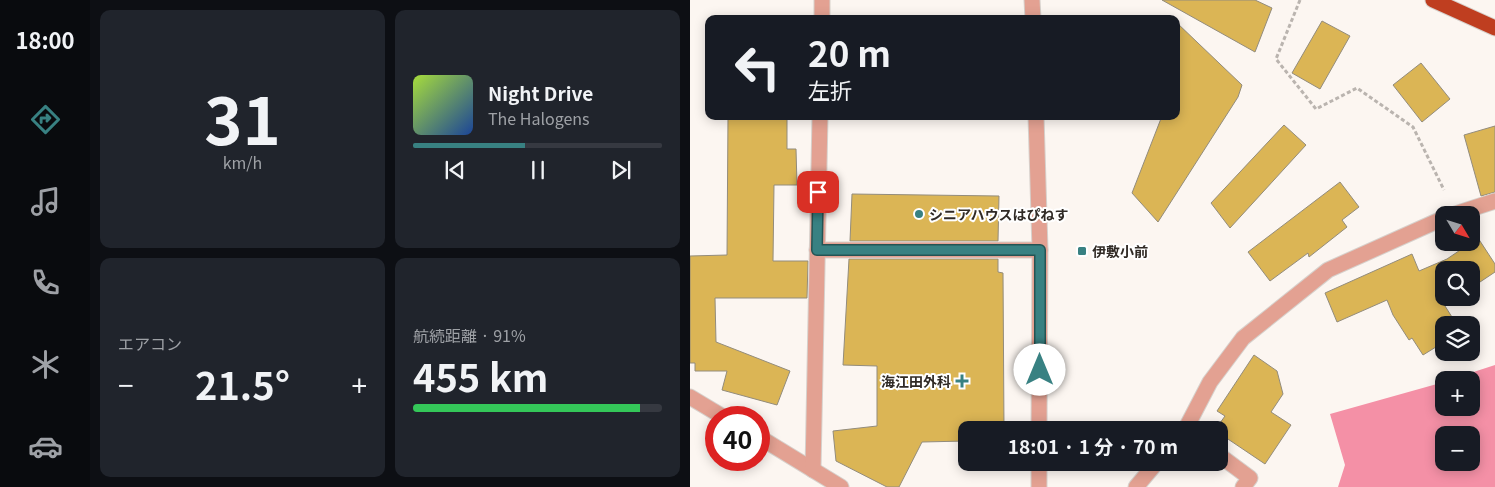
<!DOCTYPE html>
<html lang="ja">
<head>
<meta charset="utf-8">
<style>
	:root { --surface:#171b24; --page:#20242c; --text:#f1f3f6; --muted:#9ea1a6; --line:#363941; --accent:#388182 }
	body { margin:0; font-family:Georgia,"Noto Sans JP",serif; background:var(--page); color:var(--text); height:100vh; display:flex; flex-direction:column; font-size:19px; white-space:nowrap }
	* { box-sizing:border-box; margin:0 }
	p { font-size:16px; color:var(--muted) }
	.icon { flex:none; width:28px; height:28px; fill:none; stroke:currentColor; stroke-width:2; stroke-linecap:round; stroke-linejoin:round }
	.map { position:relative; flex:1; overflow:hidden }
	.drawer { display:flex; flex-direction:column; gap:10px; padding:10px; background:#0d0f14; width:600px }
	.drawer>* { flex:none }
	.top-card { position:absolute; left:15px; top:15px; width:475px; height:105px; border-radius:10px; box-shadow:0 2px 12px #0003; background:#171b24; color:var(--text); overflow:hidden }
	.needle { width:32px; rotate:128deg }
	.tools { position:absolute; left:745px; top:206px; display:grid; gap:10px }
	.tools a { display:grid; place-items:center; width:45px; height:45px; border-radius:10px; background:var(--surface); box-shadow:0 2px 12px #0003; font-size:25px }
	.speed { position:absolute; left:15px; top:406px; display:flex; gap:10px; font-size:25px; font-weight:700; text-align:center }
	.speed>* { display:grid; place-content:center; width:65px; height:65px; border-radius:50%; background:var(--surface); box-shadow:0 2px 12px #0003; line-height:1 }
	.speed .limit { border:8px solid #d22; background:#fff; color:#111 }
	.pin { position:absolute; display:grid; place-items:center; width:42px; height:42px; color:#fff; margin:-21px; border-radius:10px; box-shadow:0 2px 8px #0006 }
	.me { position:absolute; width:55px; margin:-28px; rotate:0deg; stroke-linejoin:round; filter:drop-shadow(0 0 4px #0008) }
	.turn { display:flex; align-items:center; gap:18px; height:105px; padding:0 20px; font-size:22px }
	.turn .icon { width:65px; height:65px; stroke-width:2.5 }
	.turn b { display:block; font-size:35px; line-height:42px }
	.big { font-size:38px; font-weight:700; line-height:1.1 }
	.drawer .widget { flex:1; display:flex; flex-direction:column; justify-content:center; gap:8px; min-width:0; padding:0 18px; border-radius:10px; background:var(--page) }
	.drawer .dial { align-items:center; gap:0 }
	.dial b { font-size:65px; line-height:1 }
	.song { display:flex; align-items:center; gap:15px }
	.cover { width:60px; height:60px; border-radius:8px; background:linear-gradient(135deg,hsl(80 70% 55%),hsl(220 70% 35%)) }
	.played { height:5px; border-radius:2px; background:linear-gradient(90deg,var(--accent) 45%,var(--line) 45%) }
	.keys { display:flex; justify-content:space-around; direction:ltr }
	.heat { display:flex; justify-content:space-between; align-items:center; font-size:28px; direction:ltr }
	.charge { height:8px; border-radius:4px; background:linear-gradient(90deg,#34c759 91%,var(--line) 0) }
	.drawer .tiles { flex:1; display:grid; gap:10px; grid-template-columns:repeat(2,1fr) }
	.trip { position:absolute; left:268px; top:421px; width:270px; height:50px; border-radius:10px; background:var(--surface); box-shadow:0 2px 12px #0003; font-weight:700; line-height:50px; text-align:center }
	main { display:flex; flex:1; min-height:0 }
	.menu { display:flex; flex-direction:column; width:90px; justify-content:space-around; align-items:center; background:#090b0e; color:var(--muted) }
	.menu .icon { width:35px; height:35px }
	.menu .active { color:var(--accent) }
	.menu b { font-size:22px; color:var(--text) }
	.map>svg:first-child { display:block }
</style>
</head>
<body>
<main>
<nav class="menu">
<b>18:00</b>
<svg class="icon active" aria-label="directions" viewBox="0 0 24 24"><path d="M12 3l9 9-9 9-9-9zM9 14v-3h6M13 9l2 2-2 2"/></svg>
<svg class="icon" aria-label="music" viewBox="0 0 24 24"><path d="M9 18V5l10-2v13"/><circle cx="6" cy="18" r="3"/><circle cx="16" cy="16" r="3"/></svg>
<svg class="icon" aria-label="phone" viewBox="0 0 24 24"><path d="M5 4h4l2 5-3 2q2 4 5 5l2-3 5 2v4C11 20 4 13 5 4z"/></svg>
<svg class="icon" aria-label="climate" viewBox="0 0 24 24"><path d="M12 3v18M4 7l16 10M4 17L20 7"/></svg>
<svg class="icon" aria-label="car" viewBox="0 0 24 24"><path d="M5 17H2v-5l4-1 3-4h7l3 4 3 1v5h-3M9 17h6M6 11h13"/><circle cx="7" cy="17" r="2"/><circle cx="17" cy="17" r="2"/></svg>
</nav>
<section class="drawer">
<div class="tiles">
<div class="widget dial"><b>31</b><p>km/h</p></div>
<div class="widget">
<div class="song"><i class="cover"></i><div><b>Night Drive</b><p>The Halogens</p></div></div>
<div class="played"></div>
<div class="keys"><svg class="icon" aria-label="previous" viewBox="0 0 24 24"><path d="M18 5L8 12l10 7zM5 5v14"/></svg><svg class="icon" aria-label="pause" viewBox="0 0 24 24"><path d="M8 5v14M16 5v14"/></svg><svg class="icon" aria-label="next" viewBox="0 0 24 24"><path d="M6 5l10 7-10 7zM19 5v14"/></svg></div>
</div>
<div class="widget"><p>エアコン</p>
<div class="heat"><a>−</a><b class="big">21.5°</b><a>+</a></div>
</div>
<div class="widget"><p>航続距離 · 91%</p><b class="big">455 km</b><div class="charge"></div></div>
</div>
</section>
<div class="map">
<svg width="805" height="487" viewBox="0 0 805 487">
	<rect width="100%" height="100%" fill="#fcf6f1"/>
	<path fill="#f490a6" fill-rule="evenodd" d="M 805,365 L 805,487 L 648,487 L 655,465 L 640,414 L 754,382 L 754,408 L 781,408 L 781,380 L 759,380 ZM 754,435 L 781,435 L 781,462 L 754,462 Z"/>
	<g fill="#dbb555" stroke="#938c7c">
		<polygon points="472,0 565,0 582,8 565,52"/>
		<polygon points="632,21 660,36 630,89 602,73"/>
		<polygon points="486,22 552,85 548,97 468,222 442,193 472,116 486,116"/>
		<polygon points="731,63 760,99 732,122 703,85"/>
		<polygon points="38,116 97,116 97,149 106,149 107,185 84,185 83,261 118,261 117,298 25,298 26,342 100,371 87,405 32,390 37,371 5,371 5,363 0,363 0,256 37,255"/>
		<polygon points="594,125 616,145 540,228 521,203"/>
		<polygon points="805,126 805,192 791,196 774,135"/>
		<polygon points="650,182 669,207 652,220 657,227 619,257 618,253 580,281 558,252"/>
		<polygon points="162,194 309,196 308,241 160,241"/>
		<polygon points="788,238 805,264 805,272 781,288 781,270 754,270 754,298 767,298 755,306 767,325 754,325 754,342 733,355 722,338 719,340 703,315 697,300 647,322 635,293 722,254 729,271 757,259"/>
		<polygon points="159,259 308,259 308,272 313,273 314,430 276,430 276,441 232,442 209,487 197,487 146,461 143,431 187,426 187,366 153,365"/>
		<polygon points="564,355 587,371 593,394 581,412 601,425 575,464 529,433 529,430 525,430 535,416 527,411"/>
	</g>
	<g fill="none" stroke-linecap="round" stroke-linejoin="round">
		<defs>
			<g id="minor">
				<polyline points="132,19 132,0"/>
				<polyline points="762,215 805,201"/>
				<polyline points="127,250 350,250"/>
				<polyline points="0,397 35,418"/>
				<polyline points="495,430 520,382 553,338 638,270 754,218"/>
				<polyline points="69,437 151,487"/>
				<polyline points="529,455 560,478 553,487"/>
				<polyline points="123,470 130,116"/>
				<polyline points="446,487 467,462"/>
			</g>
			<g id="tertiary">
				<polyline points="342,0 343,19"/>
				<polyline points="346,116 350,250 349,430"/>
				<polyline points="349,487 349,462"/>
			</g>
			<polyline id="trunk" points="743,0 805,28"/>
		</defs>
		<use href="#minor" stroke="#d7d1cc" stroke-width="17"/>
		<use href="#tertiary" stroke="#d7d1cc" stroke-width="17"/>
		<use href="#trunk" stroke="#d7d1cc" stroke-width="17"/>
		<polyline stroke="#bab4af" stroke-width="3" stroke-dasharray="4 2.5" stroke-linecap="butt" points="610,0 586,59 626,109 667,88 723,127 754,190"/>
		<use href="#minor" stroke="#e3a192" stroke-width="15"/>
		<use href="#tertiary" stroke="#e3a192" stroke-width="15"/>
		<use href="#trunk" stroke="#bf3e20" stroke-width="15"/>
	</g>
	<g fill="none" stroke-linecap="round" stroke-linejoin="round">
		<defs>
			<polyline id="route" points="128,192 127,250 350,250 350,370"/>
		</defs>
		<use href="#route" stroke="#245454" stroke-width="12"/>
		<use href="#route" stroke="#388182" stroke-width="9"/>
	</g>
	<g fill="#388182" stroke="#fff" stroke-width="2">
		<circle cx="229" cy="214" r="5"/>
		<rect x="387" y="246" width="10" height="10" rx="2.5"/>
		<path d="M269.5 373.5h5v5h5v5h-5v5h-5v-5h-5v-5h5z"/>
	</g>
	<g text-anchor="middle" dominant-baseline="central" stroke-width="4" stroke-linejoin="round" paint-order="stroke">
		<g font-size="14" font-weight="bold" fill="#302a25" stroke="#fff" text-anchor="start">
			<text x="239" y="214">シニアハウスはぴねす</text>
			<text x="402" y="251">伊敷小前</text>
			<text x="261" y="381" text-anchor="end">海江田外科</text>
		</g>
	</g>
</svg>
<div class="tools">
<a><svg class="needle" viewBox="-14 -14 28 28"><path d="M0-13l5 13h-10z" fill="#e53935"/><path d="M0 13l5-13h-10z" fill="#9ea1a6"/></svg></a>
<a><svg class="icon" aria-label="search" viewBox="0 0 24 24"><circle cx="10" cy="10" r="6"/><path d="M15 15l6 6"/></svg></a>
<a><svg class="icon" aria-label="layers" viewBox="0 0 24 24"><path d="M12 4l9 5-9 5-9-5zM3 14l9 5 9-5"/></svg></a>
<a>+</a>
<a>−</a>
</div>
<div class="speed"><div class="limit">40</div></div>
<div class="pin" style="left:128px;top:192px;background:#d93025"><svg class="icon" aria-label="arrive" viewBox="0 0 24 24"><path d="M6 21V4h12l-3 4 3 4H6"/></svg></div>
<svg class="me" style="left:350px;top:370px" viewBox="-20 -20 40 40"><circle r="19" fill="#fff"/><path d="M0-13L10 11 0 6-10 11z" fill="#388182"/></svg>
<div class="trip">18:01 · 1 分 · 70 m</div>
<div class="top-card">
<div class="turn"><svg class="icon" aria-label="left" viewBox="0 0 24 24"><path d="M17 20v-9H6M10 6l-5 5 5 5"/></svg><div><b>20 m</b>左折</div></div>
</div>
</div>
</main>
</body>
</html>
